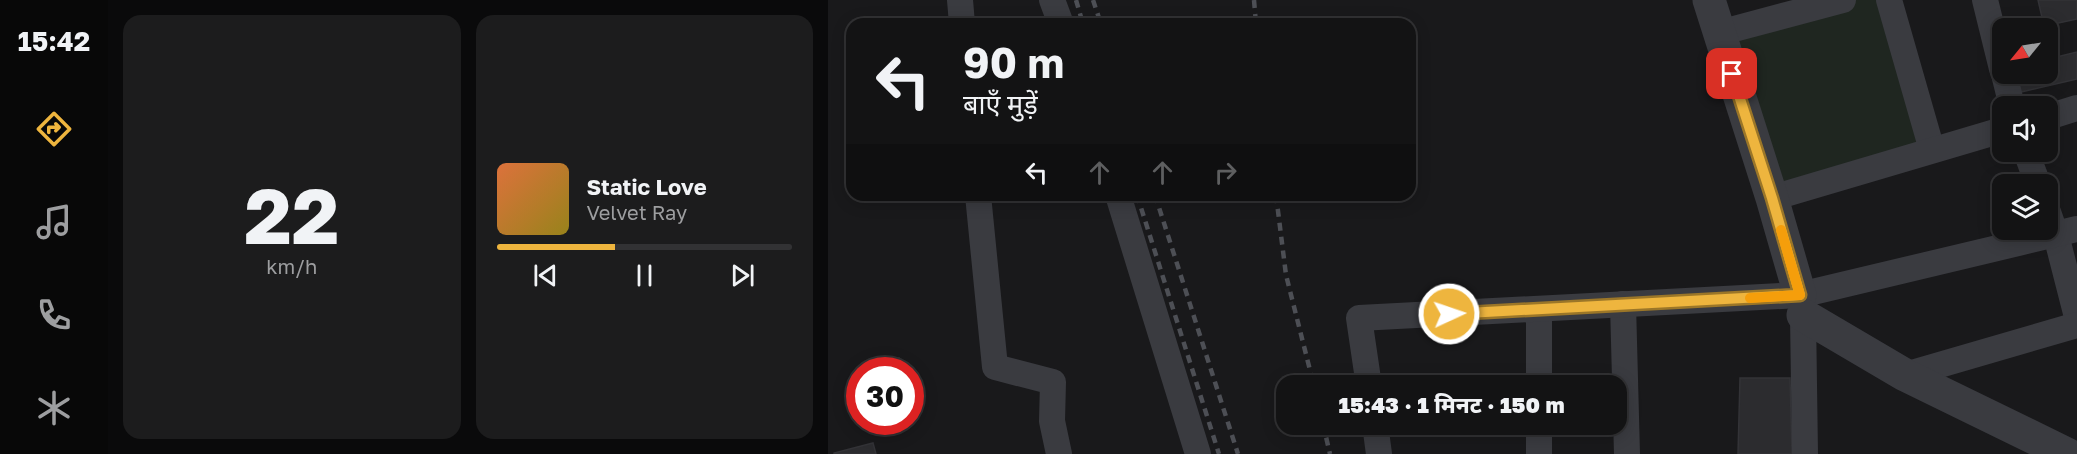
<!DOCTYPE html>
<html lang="hi">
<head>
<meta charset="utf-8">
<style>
	:root { --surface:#131314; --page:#1c1c1d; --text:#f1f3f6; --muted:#9d9ea0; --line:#323234; --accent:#eeb53e }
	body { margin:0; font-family:"Golos Text","Noto Sans Devanagari",sans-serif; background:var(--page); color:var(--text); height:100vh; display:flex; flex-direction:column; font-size:22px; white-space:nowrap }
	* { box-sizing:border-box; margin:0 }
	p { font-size:20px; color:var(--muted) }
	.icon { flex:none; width:33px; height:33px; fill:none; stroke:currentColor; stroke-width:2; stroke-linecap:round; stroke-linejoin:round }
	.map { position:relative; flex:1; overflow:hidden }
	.sheet { display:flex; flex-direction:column; gap:15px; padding:15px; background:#0a0a0b; width:720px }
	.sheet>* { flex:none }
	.hud { position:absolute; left:18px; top:18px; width:570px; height:183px; border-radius:18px; box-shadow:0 3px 15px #0003,0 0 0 2px var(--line); background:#131314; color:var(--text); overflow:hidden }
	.needle { width:39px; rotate:240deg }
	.buttons { position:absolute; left:1164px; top:18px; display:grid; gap:12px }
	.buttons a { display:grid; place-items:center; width:66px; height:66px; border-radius:12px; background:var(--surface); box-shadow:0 3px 15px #0003,0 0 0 2px var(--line); font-size:30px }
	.speed { position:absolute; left:18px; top:357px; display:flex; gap:12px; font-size:30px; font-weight:700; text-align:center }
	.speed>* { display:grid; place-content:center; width:78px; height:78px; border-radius:50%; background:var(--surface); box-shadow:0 3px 15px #0003,0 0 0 2px var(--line); line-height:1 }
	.speed .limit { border:9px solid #d22; background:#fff; color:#111 }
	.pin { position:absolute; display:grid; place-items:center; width:51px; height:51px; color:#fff; margin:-26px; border-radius:12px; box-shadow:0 3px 9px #0006 }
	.me { position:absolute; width:66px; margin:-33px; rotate:87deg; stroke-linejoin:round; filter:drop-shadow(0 0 4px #0008) }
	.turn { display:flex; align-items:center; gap:21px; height:126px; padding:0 18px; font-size:27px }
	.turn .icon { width:78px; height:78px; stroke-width:2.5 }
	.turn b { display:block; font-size:42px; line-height:51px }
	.lanes { display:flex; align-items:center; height:57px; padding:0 18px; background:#0003; justify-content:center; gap:30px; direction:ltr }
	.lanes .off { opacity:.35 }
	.sheet .card { flex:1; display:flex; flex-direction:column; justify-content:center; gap:9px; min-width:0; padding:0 21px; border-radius:18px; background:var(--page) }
	.sheet .dial { align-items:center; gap:0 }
	.dial b { font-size:78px; line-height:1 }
	.song { display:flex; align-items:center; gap:18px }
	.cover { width:72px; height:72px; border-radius:9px; background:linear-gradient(135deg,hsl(20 70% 55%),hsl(50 70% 35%)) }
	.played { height:6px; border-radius:3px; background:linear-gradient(90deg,var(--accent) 40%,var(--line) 40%) }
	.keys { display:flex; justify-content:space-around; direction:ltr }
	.sheet .tiles { flex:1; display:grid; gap:15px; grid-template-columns:repeat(2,1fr) }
	.trip { position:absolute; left:448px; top:375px; width:351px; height:60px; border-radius:18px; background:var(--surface); box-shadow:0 3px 15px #0003,0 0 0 2px var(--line); font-weight:800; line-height:60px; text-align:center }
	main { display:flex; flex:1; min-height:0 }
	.menu { display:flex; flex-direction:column; width:108px; justify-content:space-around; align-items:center; background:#080808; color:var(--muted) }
	.menu .icon { width:42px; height:42px }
	.menu .active { color:var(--accent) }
	.menu b { font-size:27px; color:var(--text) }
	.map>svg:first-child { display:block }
</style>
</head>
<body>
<main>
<nav class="menu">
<b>15:42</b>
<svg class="icon active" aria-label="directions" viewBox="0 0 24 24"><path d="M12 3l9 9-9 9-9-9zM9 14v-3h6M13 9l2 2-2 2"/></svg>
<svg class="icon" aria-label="music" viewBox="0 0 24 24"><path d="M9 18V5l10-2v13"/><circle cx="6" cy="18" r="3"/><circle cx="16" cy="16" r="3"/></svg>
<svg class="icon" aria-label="phone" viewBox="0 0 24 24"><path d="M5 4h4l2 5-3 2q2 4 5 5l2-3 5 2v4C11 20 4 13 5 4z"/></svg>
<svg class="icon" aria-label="climate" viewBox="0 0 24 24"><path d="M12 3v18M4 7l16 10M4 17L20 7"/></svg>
</nav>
<section class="sheet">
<div class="tiles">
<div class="card dial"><b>22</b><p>km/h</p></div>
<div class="card">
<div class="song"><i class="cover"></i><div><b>Static Love</b><p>Velvet Ray</p></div></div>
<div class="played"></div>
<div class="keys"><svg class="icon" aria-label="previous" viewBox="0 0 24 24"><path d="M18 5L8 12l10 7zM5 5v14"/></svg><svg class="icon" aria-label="pause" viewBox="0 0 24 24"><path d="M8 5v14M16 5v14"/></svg><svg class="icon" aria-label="next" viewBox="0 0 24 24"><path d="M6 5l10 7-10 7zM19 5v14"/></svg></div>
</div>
</div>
</section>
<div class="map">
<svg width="1249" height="454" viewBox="0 0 1249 454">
	<rect width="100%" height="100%" fill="#19191b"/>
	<polygon fill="#1f2620" points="1015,0 1061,0 1104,150 944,198 891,33"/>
	<g fill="#2c2c2f" stroke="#333337" stroke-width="1.5">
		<polygon points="1210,0 1249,0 1249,19 1216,26"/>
		<polygon points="1249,52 1249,79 1193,92 1188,74 1220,74 1220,59"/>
		<polygon points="71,358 73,370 41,370 40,364"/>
		<polygon points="912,378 962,378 964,454 910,454"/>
		<polygon points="45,443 48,454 6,454 6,453"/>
	</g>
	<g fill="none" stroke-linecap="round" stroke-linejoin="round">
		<g stroke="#3a3b40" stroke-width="26">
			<polyline points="132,0 134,24"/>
			<polyline points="224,0 233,24"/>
			<polyline points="1061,0 1104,150"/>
			<polyline points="1157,0 1174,69"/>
			<polyline points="891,33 1015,0"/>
			<polyline points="1176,74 1184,106"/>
			<polyline points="1220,117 1249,108"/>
			<polyline points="1198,152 1210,184"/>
			<polyline points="150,195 167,367 225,382 224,421 231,454"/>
			<polyline points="290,195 370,454"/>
			<polyline points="944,198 1174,130"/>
			<polyline points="1220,212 1228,235 1249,317"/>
			<polyline points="973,301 975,315 977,454"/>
			<polyline points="795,304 799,454"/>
			<polyline points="711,309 711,386"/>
			<polyline points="1077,375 1249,325"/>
			<polyline points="541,386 531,318 972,295 1249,229"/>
			<polyline points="547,424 551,454"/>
			<polyline points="711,424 711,454"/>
		</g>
		<g stroke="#3a3b40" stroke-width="33">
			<polyline points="881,0 944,198 972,295"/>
			<polyline points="975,315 1077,375 1239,454"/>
		</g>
		<g stroke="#4d4f55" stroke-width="4.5" stroke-dasharray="8 6" stroke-linecap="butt">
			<polyline points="248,0 255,24"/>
			<polyline points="265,0 273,24"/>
			<polyline points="426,0 428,24"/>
			<polyline points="309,195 391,454"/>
			<polyline points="327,195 410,454"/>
			<polyline points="448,195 458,275 486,386"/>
			<polyline points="495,424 502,454"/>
		</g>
	</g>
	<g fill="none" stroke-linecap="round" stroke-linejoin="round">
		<defs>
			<polyline id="route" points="621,314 972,295 944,198 904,74"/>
		</defs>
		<use href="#route" stroke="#9b7628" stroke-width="15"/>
		<use href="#route" stroke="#eeb53e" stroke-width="10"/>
		<polyline stroke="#f59e0b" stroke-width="10" points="922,298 972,295 953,230"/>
	</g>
</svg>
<div class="buttons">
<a><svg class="needle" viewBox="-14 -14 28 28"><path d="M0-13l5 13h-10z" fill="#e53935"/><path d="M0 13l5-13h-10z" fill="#9d9ea0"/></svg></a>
<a><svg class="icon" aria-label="sound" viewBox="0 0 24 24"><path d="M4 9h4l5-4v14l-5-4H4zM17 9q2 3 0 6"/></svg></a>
<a><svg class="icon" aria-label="layers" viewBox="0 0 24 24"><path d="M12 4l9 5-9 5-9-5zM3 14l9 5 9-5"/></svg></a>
</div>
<div class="speed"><div class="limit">30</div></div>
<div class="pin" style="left:904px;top:74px;background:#d93025"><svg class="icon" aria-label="arrive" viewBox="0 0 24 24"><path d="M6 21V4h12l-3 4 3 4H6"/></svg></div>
<svg class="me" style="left:621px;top:314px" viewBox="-20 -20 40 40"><circle r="17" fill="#eeb53e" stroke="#fff" stroke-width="3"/><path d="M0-11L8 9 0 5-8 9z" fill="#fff"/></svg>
<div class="trip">15:43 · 1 मिनट · 150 m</div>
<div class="hud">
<div class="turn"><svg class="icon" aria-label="left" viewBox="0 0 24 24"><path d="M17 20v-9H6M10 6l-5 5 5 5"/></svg><div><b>90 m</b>बाएँ मुड़ें</div></div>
<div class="lanes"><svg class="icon" aria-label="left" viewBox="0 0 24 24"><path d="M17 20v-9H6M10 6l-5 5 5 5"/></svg><svg class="icon off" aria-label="ahead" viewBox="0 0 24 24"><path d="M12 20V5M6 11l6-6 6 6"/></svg><svg class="icon off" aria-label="ahead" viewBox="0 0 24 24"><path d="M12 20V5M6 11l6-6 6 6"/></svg><svg class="icon off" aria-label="right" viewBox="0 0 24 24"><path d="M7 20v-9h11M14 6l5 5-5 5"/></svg></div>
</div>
</div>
</main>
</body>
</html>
